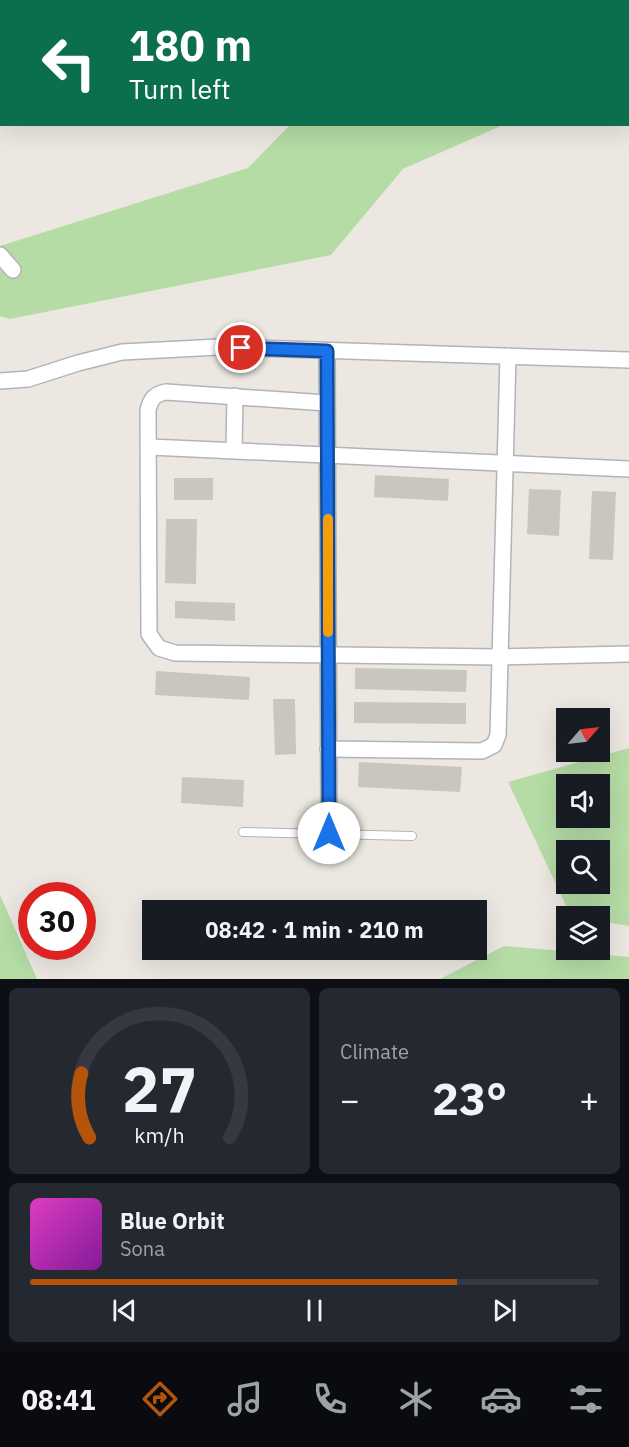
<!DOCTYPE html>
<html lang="en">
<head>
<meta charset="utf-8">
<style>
	:root { --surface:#171b24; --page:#242831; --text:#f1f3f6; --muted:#9ea1a6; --line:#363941; --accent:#b45309 }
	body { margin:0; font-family:"IBM Plex Sans",sans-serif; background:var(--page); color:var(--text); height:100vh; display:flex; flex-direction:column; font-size:22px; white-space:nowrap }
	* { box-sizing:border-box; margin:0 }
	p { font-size:20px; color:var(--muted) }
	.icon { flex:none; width:33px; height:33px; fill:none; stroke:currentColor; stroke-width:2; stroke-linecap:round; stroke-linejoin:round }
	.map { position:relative; height:979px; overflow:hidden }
	.drawer { display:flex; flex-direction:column; gap:9px; padding:9px; background:#0d0f14; flex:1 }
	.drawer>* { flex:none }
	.guide { position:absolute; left:0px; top:0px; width:630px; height:126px; box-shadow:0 6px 24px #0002; background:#0b6e4f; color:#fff; overflow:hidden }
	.needle { width:39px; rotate:62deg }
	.controls { position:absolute; left:556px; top:708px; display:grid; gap:12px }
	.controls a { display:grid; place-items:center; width:54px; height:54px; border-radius:0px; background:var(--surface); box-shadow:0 6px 24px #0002; font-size:30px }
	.speed { position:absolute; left:18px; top:882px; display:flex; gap:12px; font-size:30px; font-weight:700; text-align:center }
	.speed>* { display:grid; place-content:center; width:78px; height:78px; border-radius:50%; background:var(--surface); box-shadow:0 6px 24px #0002; line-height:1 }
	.speed .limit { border:9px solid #d22; background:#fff; color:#111 }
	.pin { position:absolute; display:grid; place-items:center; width:51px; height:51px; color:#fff; margin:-26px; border:3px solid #fff; border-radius:50%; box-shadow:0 2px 6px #0007 }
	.me { position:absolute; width:66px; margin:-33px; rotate:0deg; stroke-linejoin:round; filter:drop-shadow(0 0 4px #0008) }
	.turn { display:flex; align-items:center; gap:21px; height:126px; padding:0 30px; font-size:27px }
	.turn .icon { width:78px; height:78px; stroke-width:2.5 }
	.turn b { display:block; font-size:42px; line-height:51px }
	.big { font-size:45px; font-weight:800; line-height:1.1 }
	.drawer .card { flex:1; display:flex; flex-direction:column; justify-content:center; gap:9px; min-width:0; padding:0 21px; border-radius:9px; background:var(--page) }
	.drawer .dial { align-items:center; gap:0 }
	.dial svg { height:156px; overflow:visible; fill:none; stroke:var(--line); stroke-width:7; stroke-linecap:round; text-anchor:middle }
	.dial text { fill:var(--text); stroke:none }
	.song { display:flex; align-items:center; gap:18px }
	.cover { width:72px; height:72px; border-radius:9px; background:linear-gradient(135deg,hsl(310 70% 55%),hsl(290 70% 35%)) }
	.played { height:6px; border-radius:3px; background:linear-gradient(90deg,var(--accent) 75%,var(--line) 75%) }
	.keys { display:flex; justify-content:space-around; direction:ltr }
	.heat { display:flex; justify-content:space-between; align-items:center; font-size:33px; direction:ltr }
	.drawer .tiles { flex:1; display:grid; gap:9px; grid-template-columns:1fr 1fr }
	.card:last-child { grid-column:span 2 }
	.trip { position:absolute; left:142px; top:900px; width:345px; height:60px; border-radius:0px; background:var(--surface); box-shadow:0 6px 24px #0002; font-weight:800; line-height:60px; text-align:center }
	.tabs { display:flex; height:96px; justify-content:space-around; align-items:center; background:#090b0e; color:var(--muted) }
	.tabs .icon { width:42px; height:42px }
	.tabs .current { color:var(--accent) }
	.tabs b { font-size:27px; color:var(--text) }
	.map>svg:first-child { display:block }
</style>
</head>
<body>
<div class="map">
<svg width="629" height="979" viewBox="0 0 629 979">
	<rect width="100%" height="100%" fill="#ece8e1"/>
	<g fill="#b5dca5" fill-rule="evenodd">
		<polygon points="351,0 629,0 629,80 628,2"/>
		<polygon points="290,125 503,125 403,169 331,255 10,319 0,316 0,246 248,168"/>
		<path d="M 629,748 L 629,926 L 600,921 L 600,916 L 571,916 L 508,782 ZM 567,784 L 600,784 L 600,818 L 567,818 ZM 567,850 L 600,850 L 600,884 L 567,884 Z"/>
		<polygon points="0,895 37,979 0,979"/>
		<polygon points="504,946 629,957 629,979 440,979"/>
	</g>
	<g fill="#c9c6bf">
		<polygon points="375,475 449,479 448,501 374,497"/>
		<rect x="174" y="478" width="39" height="22"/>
		<polygon points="529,489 561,490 559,536 527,534"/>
		<polygon points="592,491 616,492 613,560 589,559"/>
		<polygon points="166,519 197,519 196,584 165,583"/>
		<polygon points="175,601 235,603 235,621 175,618"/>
		<polygon points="355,668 467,670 466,692 355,689"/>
		<polygon points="156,671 250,677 249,700 155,695"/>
		<polygon points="273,699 295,699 296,754 275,755"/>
		<polygon points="354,702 466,703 466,724 354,723"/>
		<polygon points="359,762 462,767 460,792 358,787"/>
		<polygon points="182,777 244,780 243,807 181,803"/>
	</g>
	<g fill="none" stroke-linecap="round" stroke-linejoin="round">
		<defs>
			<polyline id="service" points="243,832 412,836"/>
			<g id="minor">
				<polyline points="0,255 13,270"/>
				<polyline points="327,351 329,833"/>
				<polyline points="0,381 28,379 78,363 122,352 219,347 629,360"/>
				<path d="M 327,403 L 166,392 C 155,394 151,398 148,410 L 149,634 L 159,648 L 175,653 L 500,657 L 629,654"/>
				<polyline points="150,447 629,469"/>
				<polyline points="234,450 235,396"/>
				<polyline points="328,749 482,751 494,745 498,735 508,356"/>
			</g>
		</defs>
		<use href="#service" stroke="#b2b3bb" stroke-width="10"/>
		<use href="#minor" stroke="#b2b3bb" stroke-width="18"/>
		<use href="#service" stroke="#fff" stroke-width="8"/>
		<use href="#minor" stroke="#fff" stroke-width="15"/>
	</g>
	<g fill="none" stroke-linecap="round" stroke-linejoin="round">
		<defs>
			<polyline id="route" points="241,348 327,351 329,833"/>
		</defs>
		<use href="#route" stroke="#114b97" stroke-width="15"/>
		<use href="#route" stroke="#1a73e8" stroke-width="10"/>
		<polyline stroke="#f59e0b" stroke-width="10" points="328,519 328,632"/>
	</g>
</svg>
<div class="controls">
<a><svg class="needle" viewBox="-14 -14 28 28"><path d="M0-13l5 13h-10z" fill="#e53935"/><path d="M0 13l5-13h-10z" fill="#9ea1a6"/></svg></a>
<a><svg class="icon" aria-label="sound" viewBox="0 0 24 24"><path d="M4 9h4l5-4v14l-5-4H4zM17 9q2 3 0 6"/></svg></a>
<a><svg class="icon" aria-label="search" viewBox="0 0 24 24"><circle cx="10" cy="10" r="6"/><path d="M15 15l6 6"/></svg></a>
<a><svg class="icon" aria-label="layers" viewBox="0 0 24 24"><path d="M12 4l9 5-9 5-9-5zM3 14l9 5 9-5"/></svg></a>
</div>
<div class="speed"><div class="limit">30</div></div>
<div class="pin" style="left:241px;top:348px;background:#d93025"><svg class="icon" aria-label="arrive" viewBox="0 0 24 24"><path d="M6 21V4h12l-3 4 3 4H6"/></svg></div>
<svg class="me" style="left:329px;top:833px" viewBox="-20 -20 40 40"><circle r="19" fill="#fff"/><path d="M0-13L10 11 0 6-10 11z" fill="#1a73e8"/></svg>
<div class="trip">08:42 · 1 min · 210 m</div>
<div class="guide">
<div class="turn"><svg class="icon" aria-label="left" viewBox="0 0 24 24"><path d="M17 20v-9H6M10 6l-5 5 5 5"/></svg><div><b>180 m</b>Turn left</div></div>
</div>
</div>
<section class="drawer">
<div class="tiles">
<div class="card dial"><svg viewBox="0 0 100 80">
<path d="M14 69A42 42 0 1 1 86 69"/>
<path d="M14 69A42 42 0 0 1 10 36" stroke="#b45309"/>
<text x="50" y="56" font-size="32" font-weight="700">27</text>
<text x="50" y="72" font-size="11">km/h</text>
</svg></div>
<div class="card"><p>Climate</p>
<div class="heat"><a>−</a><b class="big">23°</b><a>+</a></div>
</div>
<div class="card">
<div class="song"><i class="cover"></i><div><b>Blue Orbit</b><p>Sona</p></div></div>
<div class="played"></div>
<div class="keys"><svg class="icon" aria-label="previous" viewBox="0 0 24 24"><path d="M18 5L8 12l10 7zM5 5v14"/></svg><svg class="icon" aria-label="pause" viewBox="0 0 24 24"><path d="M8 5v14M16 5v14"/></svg><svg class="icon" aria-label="next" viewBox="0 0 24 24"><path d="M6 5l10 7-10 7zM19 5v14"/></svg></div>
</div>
</div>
</section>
<nav class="tabs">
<b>08:41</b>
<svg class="icon current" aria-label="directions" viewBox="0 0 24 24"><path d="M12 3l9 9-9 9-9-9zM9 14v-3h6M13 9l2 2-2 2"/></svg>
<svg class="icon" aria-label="music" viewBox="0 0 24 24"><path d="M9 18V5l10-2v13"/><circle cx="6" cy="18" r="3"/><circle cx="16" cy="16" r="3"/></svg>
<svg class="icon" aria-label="phone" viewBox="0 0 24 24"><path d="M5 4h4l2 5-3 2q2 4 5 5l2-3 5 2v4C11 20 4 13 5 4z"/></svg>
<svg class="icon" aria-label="climate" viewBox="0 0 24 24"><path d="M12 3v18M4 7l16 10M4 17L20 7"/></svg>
<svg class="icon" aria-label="car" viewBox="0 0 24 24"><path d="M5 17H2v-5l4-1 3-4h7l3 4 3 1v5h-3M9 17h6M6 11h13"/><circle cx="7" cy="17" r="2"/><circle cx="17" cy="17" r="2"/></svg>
<svg class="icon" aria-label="filters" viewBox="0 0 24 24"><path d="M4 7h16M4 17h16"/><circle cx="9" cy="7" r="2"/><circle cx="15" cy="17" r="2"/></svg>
</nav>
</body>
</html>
